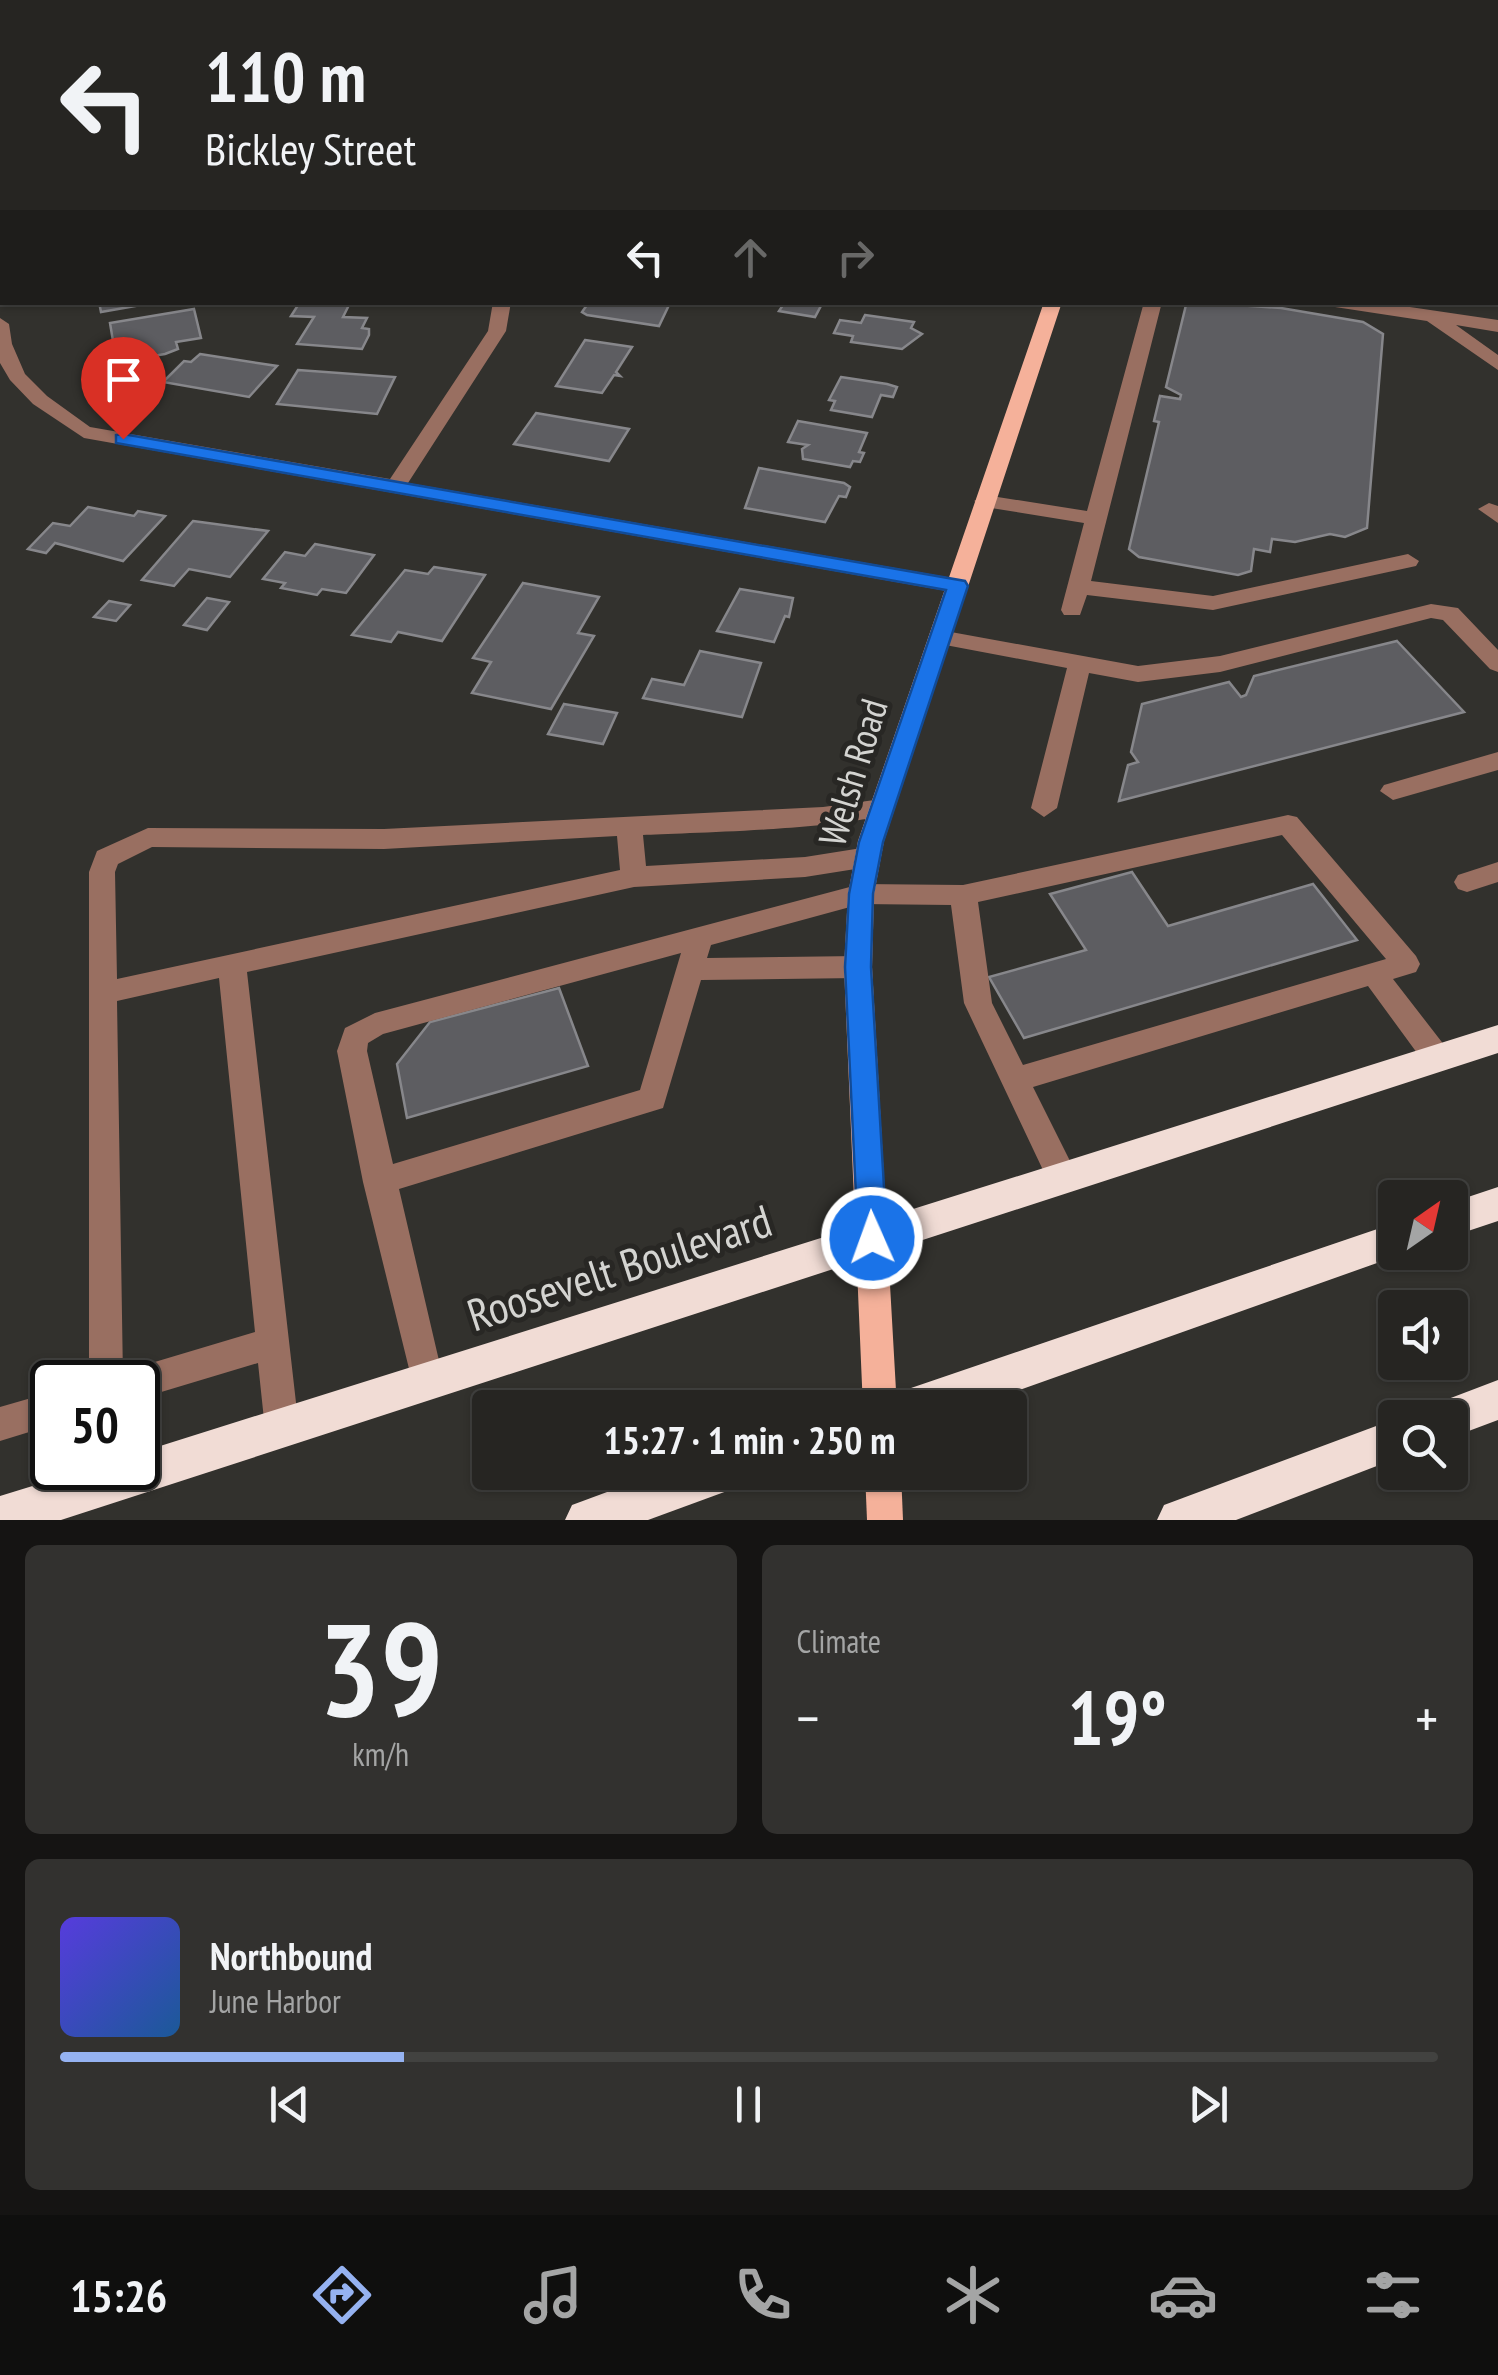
<!DOCTYPE html>
<html lang="en">
<head>
<meta charset="utf-8">
<style>
	:root { --surface:#262522; --page:#32312f; --text:#f1f3f6; --muted:#a4a5a5; --line:#424240; --accent:#95b2f1 }
	body { margin:0; font-family:"PT Sans Narrow",sans-serif; background:var(--page); color:var(--text); height:100vh; display:flex; flex-direction:column; font-size:38px; white-space:nowrap }
	* { box-sizing:border-box; margin:0 }
	p { font-size:32px; color:var(--muted) }
	.icon { flex:none; width:55px; height:55px; fill:none; stroke:currentColor; stroke-width:2; stroke-linecap:round; stroke-linejoin:round }
	.map { position:relative; height:1520px; overflow:hidden }
	.details { display:flex; flex-direction:column; gap:25px; padding:25px; background:#151413; flex:1 }
	.details>* { flex:none }
	.hud { position:absolute; left:0px; top:0px; width:1500px; height:305px; box-shadow:0 2px 8px #0004,0 0 0 2px var(--line); background:#262522; color:var(--text); overflow:hidden }
	.needle { width:65px; rotate:34deg }
	.buttons { position:absolute; left:1378px; top:1180px; display:grid; gap:20px }
	.buttons a { display:grid; place-items:center; width:90px; height:90px; border-radius:10px; background:var(--surface); box-shadow:0 2px 8px #0004,0 0 0 2px var(--line); font-size:50px }
	.speed { position:absolute; left:30px; top:1360px; display:flex; gap:20px; font-size:50px; font-weight:700; text-align:center }
	.speed>* { display:grid; place-content:center; width:130px; height:130px; border-radius:50%; background:var(--surface); box-shadow:0 2px 8px #0004,0 0 0 2px var(--line); line-height:1 }
	.speed .limit { border:5px solid #111; border-radius:15px; background:#fff; color:#111 }
	.pin { position:absolute; display:grid; place-items:center; width:85px; height:85px; color:#fff; margin:-102px -42px; border-radius:50% 50% 50% 0; rotate:-45deg; box-shadow:0 0 10px #0007 }
	.pin .icon { rotate:45deg }
	.me { position:absolute; width:110px; margin:-55px; rotate:358deg; stroke-linejoin:round; filter:drop-shadow(0 0 8px #0008) }
	.turn { display:flex; align-items:center; gap:35px; height:210px; padding:0 40px; font-size:45px }
	.turn .icon { width:130px; height:130px; stroke-width:2.5 }
	.turn b { display:block; font-size:70px; line-height:85px }
	.lanes { display:flex; align-items:center; height:95px; padding:0 40px; background:#0003; justify-content:center; gap:50px; direction:ltr }
	.lanes .off { opacity:.35 }
	.big { font-size:75px; font-weight:800; line-height:1.1 }
	.details .card { flex:1; display:flex; flex-direction:column; justify-content:center; gap:15px; min-width:0; padding:0 35px; border-radius:15px; background:var(--page) }
	.details .dial { align-items:center; gap:0 }
	.dial b { font-size:130px; line-height:1 }
	.song { display:flex; align-items:center; gap:30px }
	.cover { width:120px; height:120px; border-radius:15px; background:linear-gradient(135deg,hsl(250 70% 55%),hsl(210 70% 35%)) }
	.played { height:10px; border-radius:5px; background:linear-gradient(90deg,var(--accent) 25%,var(--line) 25%) }
	.keys { display:flex; justify-content:space-around; direction:ltr }
	.heat { display:flex; justify-content:space-between; align-items:center; font-size:55px; direction:ltr }
	.details .tiles { flex:1; display:grid; gap:25px; grid-template-columns:1fr 1fr }
	.card:last-child { grid-column:span 2 }
	.trip { position:absolute; left:472px; top:1390px; width:555px; height:100px; border-radius:10px; background:var(--surface); box-shadow:0 2px 8px #0004,0 0 0 2px var(--line); font-weight:800; line-height:100px; text-align:center }
	.tab-bar { display:flex; height:160px; justify-content:space-around; align-items:center; background:#0f0f0e; color:var(--muted) }
	.tab-bar .icon { width:70px; height:70px }
	.tab-bar .selected { color:var(--accent) }
	.tab-bar b { font-size:45px; color:var(--text) }
	.map>svg:first-child { display:block }
</style>
</head>
<body>
<div class="map">
<svg width="1498" height="1520" viewBox="0 0 1498 1520">
	<rect width="100%" height="100%" fill="#32312d"/>
	<g fill="#5d5d61" stroke="#87878b" stroke-width="2.5">
		<polygon points="1392,0 1498,0 1498,9 1498,2"/>
		<polygon points="99,302 158,302 101,312"/>
		<polygon points="300,302 360,302 349,305 343,317 367,318 362,328 369,329 369,335 362,349 297,344 314,317 291,316"/>
		<polygon points="589,302 670,302 670,303 659,326 587,315 582,312"/>
		<polygon points="785,302 823,302 815,317 779,311"/>
		<polygon points="1195,302 1281,308 1363,322 1383,334 1367,528 1345,537 1330,534 1295,542 1272,539 1270,552 1254,549 1251,571 1238,575 1139,557 1129,549 1159,422 1154,421 1160,396 1180,399 1181,395 1166,387 1186,305"/>
		<polygon points="194,309 201,338 176,342 178,349 165,354 123,361 122,352 115,353 110,323"/>
		<polygon points="865,315 914,322 911,328 922,334 902,349 851,342 853,336 834,333 840,320 861,323"/>
		<polygon points="585,340 632,347 616,372 620,376 614,375 602,393 556,386"/>
		<polygon points="200,354 277,366 249,397 163,382 184,361 191,362"/>
		<polygon points="298,370 395,377 377,414 277,404"/>
		<polygon points="841,377 887,384 897,387 893,397 881,395 872,417 831,410 835,401 829,400"/>
		<polygon points="536,413 629,429 609,461 514,444"/>
		<polygon points="798,421 867,433 859,452 864,453 860,462 853,461 850,467 803,459 802,449 808,445 788,442"/>
		<polygon points="759,468 844,483 850,487 846,497 839,496 825,522 745,508"/>
		<polygon points="88,507 134,516 138,511 165,516 123,561 55,543 46,553 28,549 53,523 70,526"/>
		<polygon points="193,521 268,531 230,577 189,569 174,586 142,580"/>
		<polygon points="315,544 374,555 346,593 322,589 317,595 281,588 285,583 263,579 285,552 305,556"/>
		<polygon points="434,567 485,575 442,641 398,632 391,642 352,635 405,570 428,574"/>
		<polygon points="523,583 599,597 578,633 594,636 551,709 472,693 491,662 473,658"/>
		<polygon points="740,589 793,598 789,617 785,616 774,642 717,631"/>
		<polygon points="207,598 229,602 207,630 184,625"/>
		<polygon points="109,601 130,605 116,621 94,617"/>
		<polygon points="1397,641 1464,712 1119,801 1128,765 1138,762 1131,752 1142,704 1229,682 1241,697 1246,695 1254,676"/>
		<polygon points="700,651 761,663 742,717 643,698 652,679 684,685"/>
		<polygon points="564,704 617,713 603,744 548,734"/>
		<polygon points="1132,872 1168,926 1313,884 1357,940 1024,1038 989,977 1086,950 1050,894"/>
		<polygon points="559,988 588,1066 407,1118 397,1064 430,1022"/>
	</g>
	<g fill="none" stroke-linecap="round" stroke-linejoin="round">
		<g fill="#996f61" fill-rule="evenodd">
			<polygon points="407,0 421,0 422,2 408,2"/>
			<polygon points="493,302 511,302 506,331 408,483 958,579 969,586 958,593 84,438 33,404 10,380 0,363 0,318 9,324 12,344 25,374 47,396 90,427 390,479 488,331"/>
			<polygon points="1144,302 1162,302 1091,581 1213,596 1408,554 1419,561 1416,566 1213,610 1087,595 1080,615 1064,615 1061,610 1084,523 985,507 974,501 985,495 1087,511"/>
			<polygon points="1326,302 1376,302 1498,320 1498,332 1456,325 1498,355 1498,370 1427,321 1335,307"/>
			<polygon points="1489,503 1498,506 1498,523 1478,509"/>
			<polygon points="1431,604 1458,608 1498,650 1498,672 1490,669 1443,620 1431,618 1220,672 1138,682 1089,673 1057,808 1044,817 1031,808 1067,668 940,644 928,637 940,630 1138,666 1220,656"/>
			<polygon points="1498,752 1498,770 1393,800 1380,791 1384,785"/>
			<path d="M 882,799 L 895,808 C 882,829 679,833 643,835 L 646,866 L 805,857 L 868,847 L 877,850 L 881,857 L 877,864 L 868,867 L 805,877 L 634,887 L 247,972 L 299,1429 L 294,1441 L 282,1446 L 270,1441 L 265,1429 L 258,1363 L 138,1399 L 138,1382 L 89,1382 L 89,872 L 97,851 L 148,828 L 384,829 L 823,807 ZM 617,836 L 620,870 L 117,979 L 115,872 L 118,864 L 152,847 L 384,849 ZM 219,978 L 255,1332 L 138,1367 L 126,1371 L 123,1378 L 117,1001 Z"/>
			<path d="M 1288,815 L 1297,817 L 1416,956 L 1420,964 L 1416,972 L 1393,979 L 1448,1050 L 1453,1059 L 1448,1068 L 1438,1071 L 1428,1068 L 1368,986 L 1033,1087 L 1078,1177 L 1073,1187 L 1062,1190 L 1051,1187 L 964,1003 L 951,905 L 861,904 L 711,945 L 707,958 L 858,956 L 868,959 L 872,967 L 868,975 L 858,978 L 701,980 L 663,1108 L 399,1189 L 444,1382 L 439,1393 L 427,1398 L 415,1393 L 363,1182 L 337,1051 L 345,1028 L 375,1013 L 861,884 L 963,885 ZM 1282,835 L 1386,959 L 1023,1065 L 992,1003 L 978,902 ZM 681,953 L 640,1090 L 393,1164 L 367,1051 L 368,1043 L 383,1034 Z"/>
			<polygon points="1498,862 1498,882 1467,892 1458,889 1454,882 1458,875"/>
			<polygon points="52,1392 52,1425 0,1441 0,1407"/>
		</g>
		<g fill="#f5b19a" fill-rule="evenodd">
			<polygon points="1044,302 1062,302 884,841 874,894 872,967 897,1408 863,1408 844,967 848,894 858,841"/>
			<polygon points="865,1472 901,1472 903,1520 867,1520"/>
		</g>
		<g fill="#f1dcd5" fill-rule="evenodd">
			<polygon points="1498,1025 1498,1053 61,1520 0,1520 0,1496 91,1468 138,1468 138,1453"/>
			<polygon points="1498,1187 1498,1221 1450,1237 1450,1203"/>
			<polygon points="1395,1223 1395,1252 1408,1252 969,1408 890,1408 896,1394 911,1388"/>
			<polygon points="1498,1380 1498,1420 1450,1438 1450,1418 1429,1418 1435,1404"/>
			<polygon points="1395,1419 1395,1459 1236,1520 1157,1520 1164,1505"/>
			<polygon points="661,1472 744,1472 738,1487 648,1520 565,1520 572,1505"/>
		</g>
	</g>
	<polygon fill="#1a73e8" stroke="#114b97" stroke-width="2.5" points="123,434 965,581 968,586 883,842 873,894 871,967 887,1238 883,1248 872,1252 862,1248 858,1238 845,967 849,894 859,842 946,590 116,443 116,435"/>
	<g text-anchor="middle" dominant-baseline="central" stroke-width="10" stroke-linejoin="round" paint-order="stroke">
		<g font-size="38" fill="#d4d4d1" stroke="#282724">
			<text transform="translate(852 772) rotate(-73)">Welsh Road</text>
		</g>
		<g font-size="45" fill="#d4d4d1" stroke="#282724">
			<text transform="translate(619 1267) rotate(-18)">Roosevelt Boulevard</text>
		</g>
	</g>
</svg>
<div class="buttons">
<a><svg class="needle" viewBox="-14 -14 28 28"><path d="M0-13l5 13h-10z" fill="#e53935"/><path d="M0 13l5-13h-10z" fill="#a4a5a5"/></svg></a>
<a><svg class="icon" aria-label="sound" viewBox="0 0 24 24"><path d="M4 9h4l5-4v14l-5-4H4zM17 9q2 3 0 6"/></svg></a>
<a><svg class="icon" aria-label="search" viewBox="0 0 24 24"><circle cx="10" cy="10" r="6"/><path d="M15 15l6 6"/></svg></a>
</div>
<div class="speed"><div class="limit">50</div></div>
<div class="pin" style="left:123px;top:439px;background:#d93025"><svg class="icon" aria-label="arrive" viewBox="0 0 24 24"><path d="M6 21V4h12l-3 4 3 4H6"/></svg></div>
<svg class="me" style="left:872px;top:1238px" viewBox="-20 -20 40 40"><circle r="17" fill="#1a73e8" stroke="#fff" stroke-width="3"/><path d="M0-11L8 9 0 5-8 9z" fill="#fff"/></svg>
<div class="trip">15:27 · 1 min · 250 m</div>
<div class="hud">
<div class="turn"><svg class="icon" aria-label="left" viewBox="0 0 24 24"><path d="M17 20v-9H6M10 6l-5 5 5 5"/></svg><div><b>110 m</b>Bickley Street</div></div>
<div class="lanes"><svg class="icon" aria-label="left" viewBox="0 0 24 24"><path d="M17 20v-9H6M10 6l-5 5 5 5"/></svg><svg class="icon off" aria-label="ahead" viewBox="0 0 24 24"><path d="M12 20V5M6 11l6-6 6 6"/></svg><svg class="icon off" aria-label="right" viewBox="0 0 24 24"><path d="M7 20v-9h11M14 6l5 5-5 5"/></svg></div>
</div>
</div>
<section class="details">
<div class="tiles">
<div class="card dial"><b>39</b><p>km/h</p></div>
<div class="card"><p>Climate</p>
<div class="heat"><a>−</a><b class="big">19°</b><a>+</a></div>
</div>
<div class="card">
<div class="song"><i class="cover"></i><div><b>Northbound</b><p>June Harbor</p></div></div>
<div class="played"></div>
<div class="keys"><svg class="icon" aria-label="previous" viewBox="0 0 24 24"><path d="M18 5L8 12l10 7zM5 5v14"/></svg><svg class="icon" aria-label="pause" viewBox="0 0 24 24"><path d="M8 5v14M16 5v14"/></svg><svg class="icon" aria-label="next" viewBox="0 0 24 24"><path d="M6 5l10 7-10 7zM19 5v14"/></svg></div>
</div>
</div>
</section>
<nav class="tab-bar">
<b>15:26</b>
<svg class="icon selected" aria-label="directions" viewBox="0 0 24 24"><path d="M12 3l9 9-9 9-9-9zM9 14v-3h6M13 9l2 2-2 2"/></svg>
<svg class="icon" aria-label="music" viewBox="0 0 24 24"><path d="M9 18V5l10-2v13"/><circle cx="6" cy="18" r="3"/><circle cx="16" cy="16" r="3"/></svg>
<svg class="icon" aria-label="phone" viewBox="0 0 24 24"><path d="M5 4h4l2 5-3 2q2 4 5 5l2-3 5 2v4C11 20 4 13 5 4z"/></svg>
<svg class="icon" aria-label="climate" viewBox="0 0 24 24"><path d="M12 3v18M4 7l16 10M4 17L20 7"/></svg>
<svg class="icon" aria-label="car" viewBox="0 0 24 24"><path d="M5 17H2v-5l4-1 3-4h7l3 4 3 1v5h-3M9 17h6M6 11h13"/><circle cx="7" cy="17" r="2"/><circle cx="17" cy="17" r="2"/></svg>
<svg class="icon" aria-label="filters" viewBox="0 0 24 24"><path d="M4 7h16M4 17h16"/><circle cx="9" cy="7" r="2"/><circle cx="15" cy="17" r="2"/></svg>
</nav>
</body>
</html>
